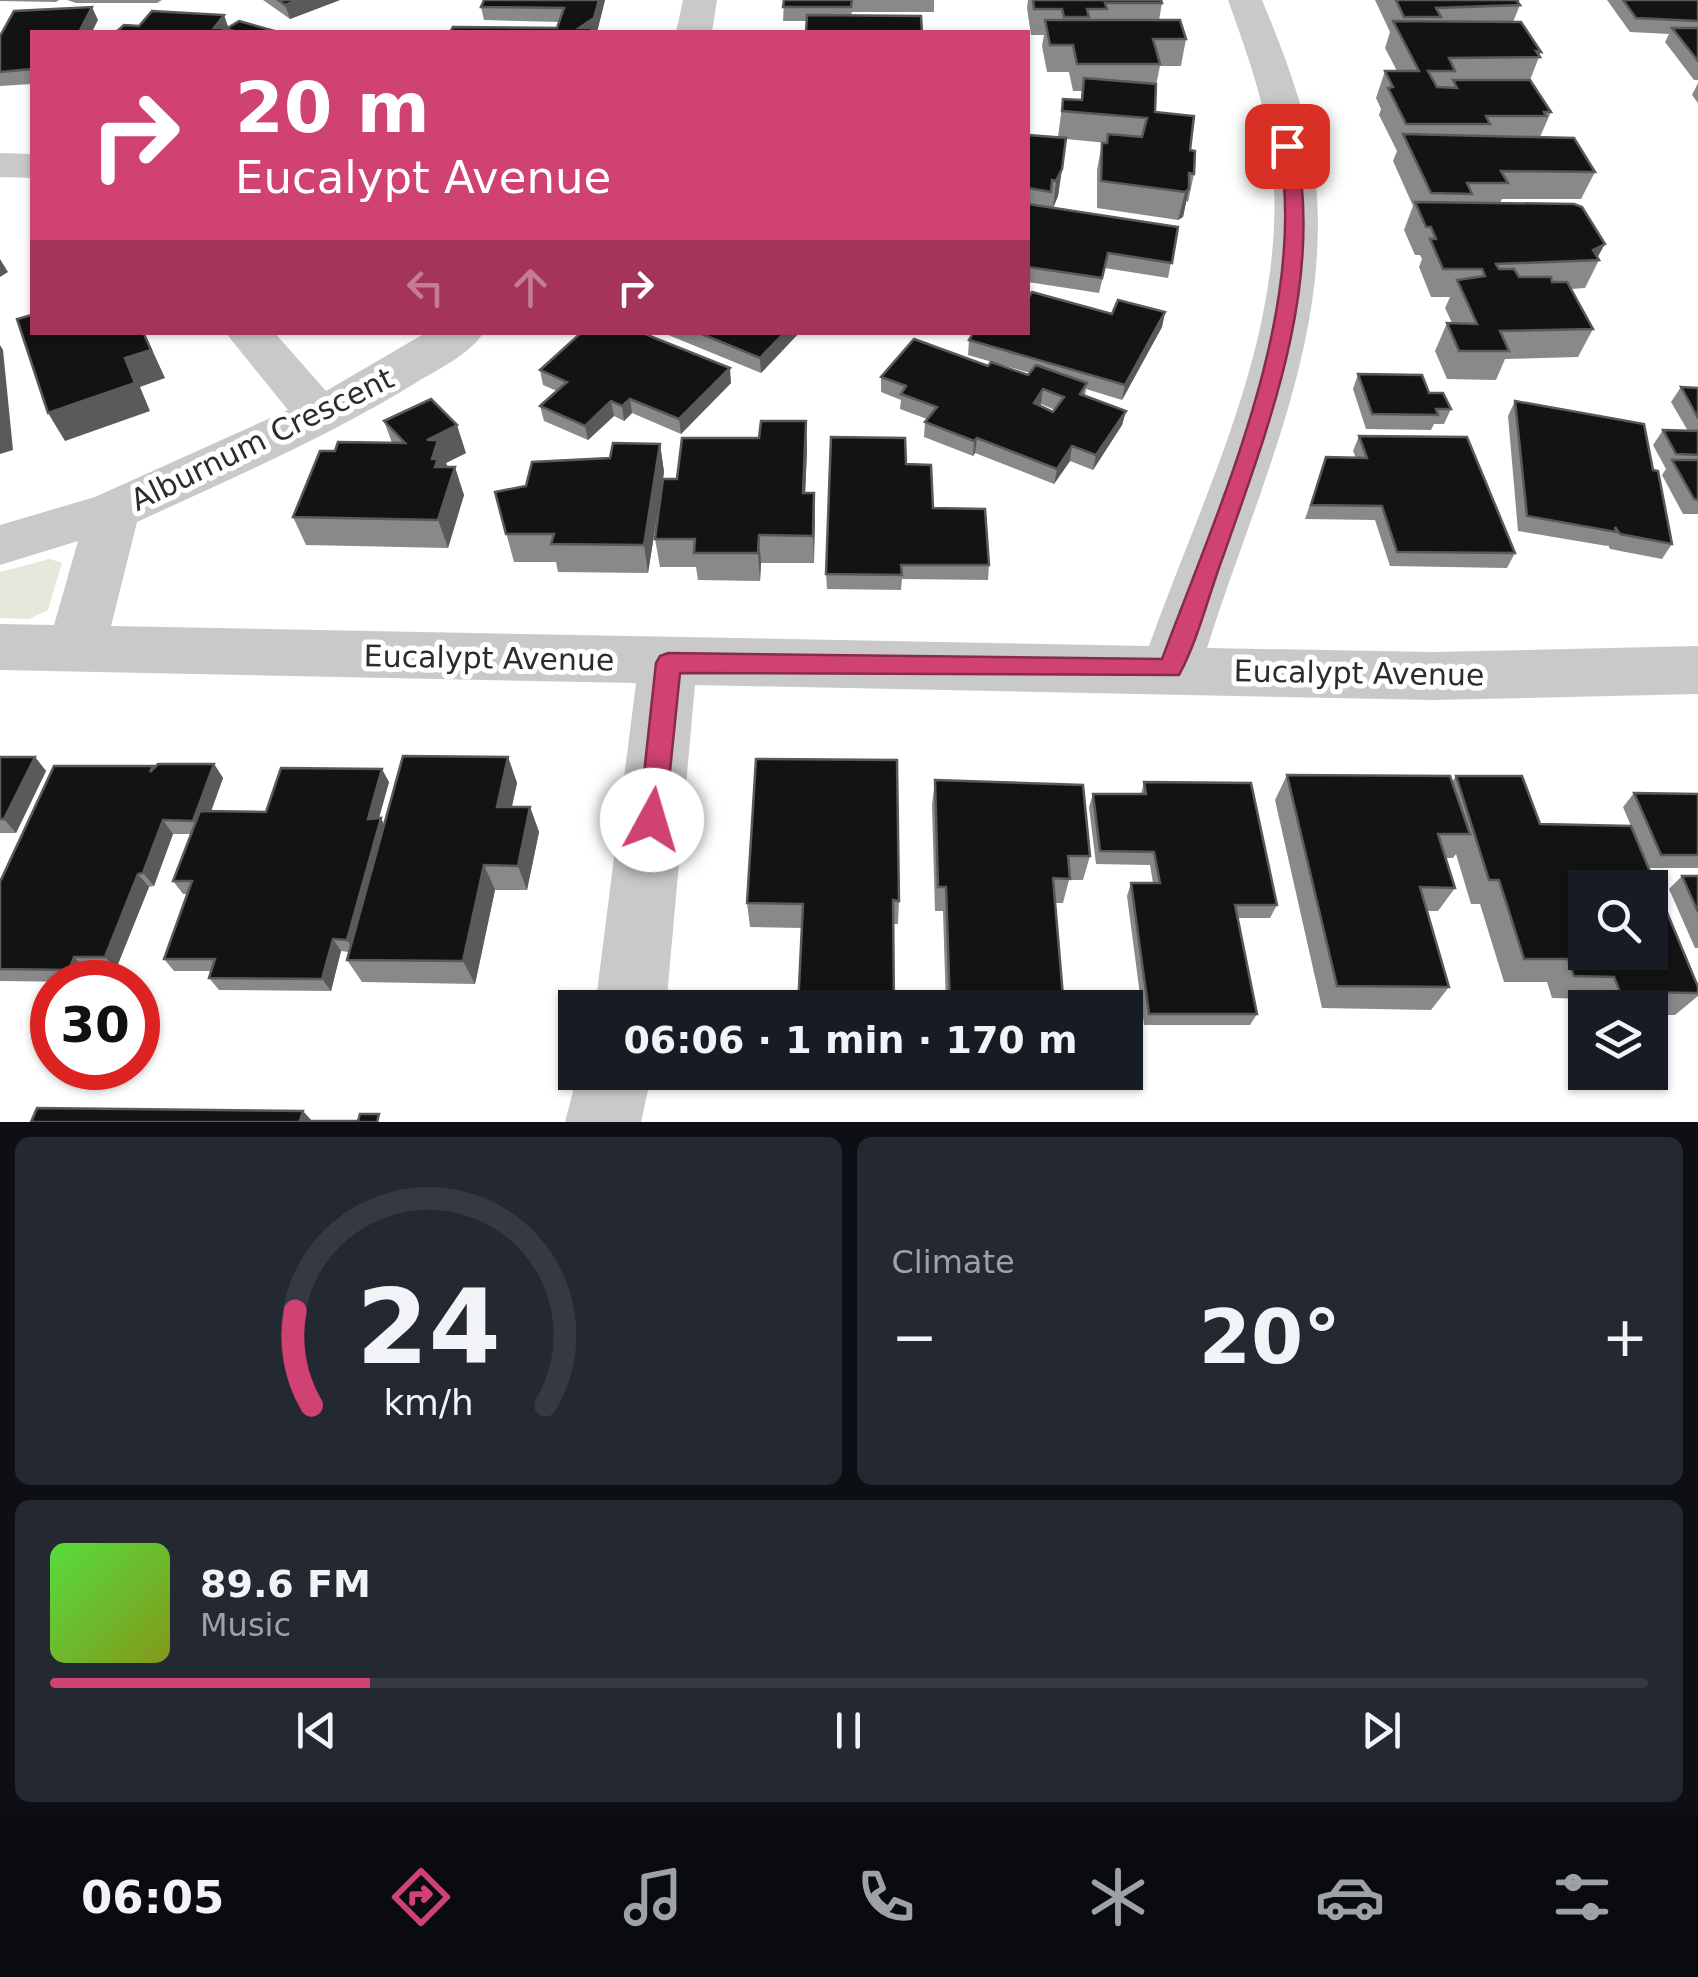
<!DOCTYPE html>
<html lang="en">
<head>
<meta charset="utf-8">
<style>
	:root { --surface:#171b24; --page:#242831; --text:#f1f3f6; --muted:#9ea1a6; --line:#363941; --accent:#cf4273 }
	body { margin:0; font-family:"DejaVu Sans",sans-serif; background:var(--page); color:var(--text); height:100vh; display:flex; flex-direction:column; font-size:38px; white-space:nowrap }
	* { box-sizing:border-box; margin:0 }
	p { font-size:32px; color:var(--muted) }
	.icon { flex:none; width:55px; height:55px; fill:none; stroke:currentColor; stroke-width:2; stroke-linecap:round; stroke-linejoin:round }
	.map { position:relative; height:1122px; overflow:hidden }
	.details { display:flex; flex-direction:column; gap:15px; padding:15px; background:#0d0f14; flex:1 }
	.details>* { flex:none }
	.guide { position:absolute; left:30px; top:30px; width:1000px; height:305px; border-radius:0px; box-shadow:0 2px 8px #0004; background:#cf4273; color:#fff; overflow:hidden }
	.buttons { position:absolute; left:1568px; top:870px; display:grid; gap:20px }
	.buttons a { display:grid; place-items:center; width:100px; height:100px; border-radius:0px; background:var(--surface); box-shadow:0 2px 8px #0004; font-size:50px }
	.speed { position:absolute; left:30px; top:960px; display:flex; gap:20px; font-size:50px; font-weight:700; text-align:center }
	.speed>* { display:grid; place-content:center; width:130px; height:130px; border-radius:50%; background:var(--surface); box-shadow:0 2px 8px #0004; line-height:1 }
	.speed .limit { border:15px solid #d22; background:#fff; color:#111 }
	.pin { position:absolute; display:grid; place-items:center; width:85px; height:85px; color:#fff; margin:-42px; border-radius:20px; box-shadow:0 5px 15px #0006 }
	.me { position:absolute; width:110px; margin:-55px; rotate:6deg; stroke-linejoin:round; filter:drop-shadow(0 0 8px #0008) }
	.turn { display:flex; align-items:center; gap:35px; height:210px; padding:0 40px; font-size:45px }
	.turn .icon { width:130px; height:130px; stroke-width:2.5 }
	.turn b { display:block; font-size:70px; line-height:85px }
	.lanes { display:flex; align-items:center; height:95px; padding:0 40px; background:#0003; justify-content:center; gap:50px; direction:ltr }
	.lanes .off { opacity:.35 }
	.big { font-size:75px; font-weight:700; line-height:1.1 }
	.details .card { flex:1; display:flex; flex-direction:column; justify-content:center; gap:15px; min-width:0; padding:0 35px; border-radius:15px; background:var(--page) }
	.details .dial { align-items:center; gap:0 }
	.dial svg { height:260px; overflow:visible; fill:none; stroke:var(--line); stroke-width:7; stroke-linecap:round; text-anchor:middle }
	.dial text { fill:var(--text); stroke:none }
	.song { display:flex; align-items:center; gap:30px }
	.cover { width:120px; height:120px; border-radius:15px; background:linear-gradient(135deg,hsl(110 70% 55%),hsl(70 70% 35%)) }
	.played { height:10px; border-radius:5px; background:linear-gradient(90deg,var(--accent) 20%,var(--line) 20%) }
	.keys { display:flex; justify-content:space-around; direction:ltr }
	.heat { display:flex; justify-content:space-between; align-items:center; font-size:55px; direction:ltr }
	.details .tiles { flex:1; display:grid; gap:15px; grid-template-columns:1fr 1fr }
	.card:last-child { grid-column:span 2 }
	.trip { position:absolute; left:558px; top:990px; width:585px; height:100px; border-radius:0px; background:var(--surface); box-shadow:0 2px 8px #0004; font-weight:700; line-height:100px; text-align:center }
	.tabs { display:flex; height:160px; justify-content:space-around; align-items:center; background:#090b0e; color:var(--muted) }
	.tabs .icon { width:70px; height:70px }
	.tabs .selected { color:var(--accent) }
	.tabs b { font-size:45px; color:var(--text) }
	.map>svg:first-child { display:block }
</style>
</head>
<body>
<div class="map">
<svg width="1698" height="1122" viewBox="0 0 1698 1122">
	<rect width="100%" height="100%" fill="#fff"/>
	<polygon fill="#e5e8db" points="50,559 62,563 48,610 29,619 0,618 0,572"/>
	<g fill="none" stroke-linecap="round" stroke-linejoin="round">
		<g fill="#c9c9c9" fill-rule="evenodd">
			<polygon points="683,0 717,0 712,32 676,32"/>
			<path d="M 1228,0 L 1262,0 C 1286,58 1310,120 1316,183 C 1331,344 1254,498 1207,648 L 1433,652 L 1698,646 L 1698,694 L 1433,700 L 695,685 L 666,1008 L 595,1008 L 636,683 L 0,670 L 0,624 L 54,625 L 78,541 L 0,565 L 0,525 L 95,497 L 288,410 L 225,332 L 274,332 L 326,391 L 427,332 L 484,332 C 470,354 439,369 417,382 C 328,437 232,478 137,522 L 111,626 L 1149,646 C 1202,497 1281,347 1274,185 C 1272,121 1249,59 1228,0 Z"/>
			<polygon points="0,153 32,154 32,178 0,177"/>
			<polygon points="578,1072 652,1072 641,1122 565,1122"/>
		</g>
	</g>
	<g fill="#898989" fill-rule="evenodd">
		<polygon points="0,0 59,0 56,2 0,1"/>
		<polygon points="67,0 162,0 157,3 76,3"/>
		<polygon points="263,0 340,0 290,19"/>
		<polygon points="484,0 605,0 597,32 557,28 559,22 484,20 481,7"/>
		<polygon points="784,0 934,0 934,12 852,12 851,15 807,21 783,21"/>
		<polygon points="1028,0 1161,0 1162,3 1159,20 1186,39 1181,66 1160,66 1156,85 1155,112 1190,150 1194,174 1188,202 1186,201 1183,217 1178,220 1097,208 1097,170 1102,143 1107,143 1066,139 1058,196 1053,208 1178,227 1168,278 1105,268 1099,293 1028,282 1028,135 1058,137 1063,99 1081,100 1082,91 1073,91 1069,72 1047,72 1042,46 1044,35 1031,35 1027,8"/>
		<polygon points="1375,0 1519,0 1520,5 1513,22 1541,52 1530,80 1551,112 1540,137 1595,172 1581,199 1502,199 1500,203 1598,258 1599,260 1585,288 1571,289 1593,329 1578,357 1505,359 1496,380 1447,379 1435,351 1447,323 1452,323 1445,308 1450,297 1431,297 1419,267 1422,259 1420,255 1415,255 1404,230 1413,206 1393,161 1397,151 1379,115 1381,109 1376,98 1385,71 1397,71 1385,48 1390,32"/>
		<polygon points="1607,0 1698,0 1698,80 1694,80 1665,42 1669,34 1630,32"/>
		<polygon points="98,20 32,32 32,84 0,86 0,36"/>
		<polygon points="1698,83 1698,103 1692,95"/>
		<path d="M 1165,312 L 1162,327 L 1122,400 L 1086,389 L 1085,396 L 1126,411 L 1122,425 L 1093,470 L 1070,461 L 1054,484 L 975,453 L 973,456 L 924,437 L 925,422 L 927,419 L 900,409 L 901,400 L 881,392 L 881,377 L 988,366 L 1028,375 L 1030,373 L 968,355 L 969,340 L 1112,314 ZM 1041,404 L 1055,410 L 1053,412 L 1040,406 Z"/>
		<polygon points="661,332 800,332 761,373"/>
		<polygon points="540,370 731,383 681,434 632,413 624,421 614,416 588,440 544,421 540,406 557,391 543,385"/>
		<polygon points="1358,374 1451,409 1444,424 1434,424 1431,430 1366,429 1353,389"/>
		<polygon points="1681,387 1698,388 1698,514 1683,514 1662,475 1666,469 1653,445 1663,430 1688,431 1671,402"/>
		<polygon points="1515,401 1653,470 1672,544 1662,559 1610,549 1608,545 1607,546 1518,531 1508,416"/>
		<polygon points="384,421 466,453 446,463 464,495 448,548 306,545 293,517 392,443"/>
		<polygon points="806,421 807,449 805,493 814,493 814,563 761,563 760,581 698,580 696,567 660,567 655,539 677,479 759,438"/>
		<polygon points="1359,436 1515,553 1507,568 1390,566 1375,520 1305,519 1326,457 1356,458 1353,451"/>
		<polygon points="660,444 664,472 648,573 558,572 556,562 514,562 495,492 526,486 610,458"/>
		<polygon points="906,464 933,508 989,565 988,580 902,579 901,590 827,589 826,574"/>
		<polygon points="0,757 35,757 46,771 16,833 0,833"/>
		<polygon points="508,757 517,783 512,807 530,807 539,832 527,890 495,890 475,984 362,982 347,960 349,952 341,951 331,991 219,990 209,978 211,971 174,971 164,959 188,894 183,894 173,881 191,834 173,834 154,886 149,887 116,969 86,969 81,982 0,981 0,882 154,768 214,764 223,778 211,812 266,812 389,782 379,818 381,818 384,824"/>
		<polygon points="1287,775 1452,782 1456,776 1540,824 1631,826 1623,807 1634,793 1698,794 1698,868 1649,868 1698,987 1698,996 1675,1015 1650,1015 1650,1008 1594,1008 1591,999 1552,998 1547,982 1504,982 1480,904 1471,904 1456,854 1453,858 1446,858 1455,888 1438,911 1427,911 1449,987 1431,1010 1322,1008 1275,800"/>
		<polygon points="935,780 1090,856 1083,880 1069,880 1063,903 1055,903 1064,1008 946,1008 943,911 935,911 932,805"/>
		<polygon points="1144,782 1277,905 1270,918 1238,918 1257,1014 1250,1025 1144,1025 1127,896 1131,883 1153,883 1150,865 1096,864 1089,807 1093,794 1141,794"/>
		<polygon points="1682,876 1698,876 1698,948 1695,948 1669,889"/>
		<polygon points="899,901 898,924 802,928 750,927 747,903"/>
		<polygon points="948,1072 1015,1072 1013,1081 948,1079"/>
	</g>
	<g fill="#5a5a5a">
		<polygon points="298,0 340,0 290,19 285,5"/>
		<polygon points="599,0 605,0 597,32 580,32 579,28"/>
		<polygon points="92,7 98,20 92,32 79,32"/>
		<polygon points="224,15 229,29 226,29 226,32 215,32 214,28"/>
		<polygon points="1062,169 1058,196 1053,208 1056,181"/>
		<polygon points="1189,189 1183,217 1178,220 1185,192"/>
		<polygon points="1605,244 1596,260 1593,250"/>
		<polygon points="0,259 8,272 0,277"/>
		<polygon points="1165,312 1162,327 1122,400 1125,385"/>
		<polygon points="144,332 165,378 140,387 150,411 65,441 48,413"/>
		<polygon points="785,332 800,332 761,373 760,358"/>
		<polygon points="0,345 3,350 13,450 0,454"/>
		<polygon points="730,368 731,383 681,434 679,419"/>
		<polygon points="1043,389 1041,404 1032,418 1034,403"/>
		<polygon points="630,399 632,413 624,421 622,406"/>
		<polygon points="611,401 614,416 588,440 585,426"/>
		<polygon points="1126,411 1122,425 1093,470 1096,455"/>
		<polygon points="806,421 807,449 804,521 803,493"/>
		<polygon points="457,425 466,453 446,463 447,468 444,495 427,440"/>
		<polygon points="977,438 975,453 973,456 974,441"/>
		<polygon points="660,444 664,472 648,573 644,545"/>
		<polygon points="1072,446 1070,461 1054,484 1057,469"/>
		<polygon points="455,467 464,495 448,548 438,520"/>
		<polygon points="814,493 815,521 814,563 813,536"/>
		<polygon points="759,535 761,563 760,581 758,553"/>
		<polygon points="35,757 46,771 16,833 4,819"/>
		<polygon points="508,757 517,783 506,832 497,807"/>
		<polygon points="214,764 223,778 202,835 193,821"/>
		<polygon points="382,769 389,782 375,832 368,819"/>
		<polygon points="530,807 539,832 527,890 518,866"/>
		<polygon points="381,818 387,832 355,952 347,940"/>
		<polygon points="163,820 173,834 154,886 143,873"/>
		<polygon points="484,865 495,890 475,984 463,961"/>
		<polygon points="138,874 149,887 116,969 105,957"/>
		<polygon points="333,939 341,951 331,991 322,979"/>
		<polygon points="74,957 86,969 81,982 69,970"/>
		<polygon points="303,1111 313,1122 301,1122"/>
	</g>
	<g fill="#131313" stroke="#5a5a5a" stroke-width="2.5" fill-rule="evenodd">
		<polygon points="278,0 298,0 285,5"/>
		<polygon points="484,0 599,0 594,18 579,28 592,28 591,32 450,32 453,27 557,28 564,8 481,7"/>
		<polygon points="784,0 852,0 851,7 783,7"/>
		<polygon points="1033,0 1161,0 1162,3 1105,3 1107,9 1087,9 1089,17 1064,17 1062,9 1034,9"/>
		<polygon points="1396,0 1519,0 1516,0 1520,5 1436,8 1441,17 1404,17"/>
		<polygon points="1623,0 1698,0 1698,21 1636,18"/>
		<polygon points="92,7 79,32 32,32 32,69 0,72 0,36 14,11"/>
		<polygon points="152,11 224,15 214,28 225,28 221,32 116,32 124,25 139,26"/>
		<polygon points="807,15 921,16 922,32 806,32"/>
		<polygon points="1045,20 1180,20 1186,39 1153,39 1160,64 1077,64 1073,45 1050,45"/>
		<polygon points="239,21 278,32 238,32 226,29"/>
		<polygon points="1393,21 1521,22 1541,52 1536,51 1540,57 1449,58 1455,71 1428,71 1437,87 1457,88 1453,80 1530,80 1551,112 1544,112 1546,116 1486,116 1490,124 1406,124 1388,88 1393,87 1385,71 1419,71"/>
		<polygon points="1672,28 1698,28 1698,61"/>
		<polygon points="1084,78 1156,84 1155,112 1194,116 1190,150 1195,151 1194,174 1189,173 1189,189 1185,192 1101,181 1102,143 1107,143 1108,134 1142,137 1147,118 1062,111 1063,99 1082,100"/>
		<polygon points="1403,134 1574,138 1595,172 1501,171 1508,183 1467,183 1472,194 1431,193"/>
		<polygon points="1028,135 1066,138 1062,169 1056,181 1052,180 1051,192 1028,188"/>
		<polygon points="1415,202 1574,204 1582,207 1605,244 1593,250 1599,260 1496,264 1499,269 1514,269 1519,277 1551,277 1552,282 1567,282 1593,329 1500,331 1509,351 1459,351 1447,323 1477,324 1457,280 1485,276 1482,269 1443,269 1430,239 1436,239 1431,227 1426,227"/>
		<polygon points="1028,204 1178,227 1172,263 1108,253 1102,278 1028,267"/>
		<polygon points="1032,292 1112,314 1118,300 1165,312 1125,385 969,340 974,332 1028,332 1028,299"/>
		<polygon points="32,315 32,332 143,332 151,350 125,358 135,383 48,413 17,319"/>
		<polygon points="582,332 640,332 730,368 679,419 630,399 622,406 611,401 585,426 540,406 567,382 540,370"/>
		<polygon points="697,332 785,332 760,358"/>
		<path d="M 914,339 L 988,366 L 991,362 L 1028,375 L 1036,365 L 1087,383 L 1080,394 L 1126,411 L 1096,455 L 1072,446 L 1057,469 L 977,438 L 974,441 L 925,422 L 937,407 L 901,394 L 906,386 L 881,377 ZM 1043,389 L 1064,397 L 1053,412 L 1034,403 Z"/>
		<polygon points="1358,374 1422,375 1429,393 1443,393 1451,409 1436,409 1438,415 1372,414"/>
		<polygon points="1681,387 1698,388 1698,418"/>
		<polygon points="431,399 457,425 427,440 438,440 432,459 438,459 435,467 455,467 438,520 293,517 320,451 335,451 338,442 405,443 384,421"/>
		<polygon points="1515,401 1644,424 1653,470 1658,471 1672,544 1620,534 1615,527 1616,532 1527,516"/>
		<polygon points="761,421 806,421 803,493 814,493 813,536 759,535 758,553 694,553 695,539 655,539 663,479 677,479 682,438 759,438"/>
		<polygon points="1663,430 1698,431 1698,455 1676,454"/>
		<polygon points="1359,436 1467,437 1515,553 1397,552 1382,506 1311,505 1326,457 1367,458"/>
		<polygon points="831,437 905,438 906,464 931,465 933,508 985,509 989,565 901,565 902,575 826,574"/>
		<polygon points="613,443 660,444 644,545 551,544 554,534 506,534 495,492 526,486 532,462 610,458"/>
		<polygon points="1672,460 1698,460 1698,500 1694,499"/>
		<polygon points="403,756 508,757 497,807 530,807 518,866 484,865 463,961 347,960"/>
		<polygon points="0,757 35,757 4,819 0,819"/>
		<polygon points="756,759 897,760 899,901 893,900 894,1008 798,1008 803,904 747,903"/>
		<polygon points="158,764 214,764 193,821 163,820 143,873 138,874 105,957 74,957 69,970 0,969 0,882 54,766 153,766 150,772"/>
		<polygon points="281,768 382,769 368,819 381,818 347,940 333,939 322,979 209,978 215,959 164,959 192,881 173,881 200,811 266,812"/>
		<polygon points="1287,775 1450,776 1470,834 1438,834 1455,888 1420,887 1449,987 1337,986"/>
		<path d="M 1456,776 L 1522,776 L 1540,824 L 1631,826 L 1698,987 L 1698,993 L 1620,992 L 1614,977 L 1574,976 L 1568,959 L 1524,959 L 1499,880 L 1489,880 ZM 1585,888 L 1650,888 L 1650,952 L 1585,952 Z"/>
		<polygon points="935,780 1083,785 1090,856 1068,856 1070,879 1053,878 1064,1008 950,1008 946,887 938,887"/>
		<polygon points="1144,782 1251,783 1277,905 1235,905 1257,1014 1149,1014 1131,883 1160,883 1154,852 1100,851 1093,794 1146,794"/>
		<polygon points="1634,793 1698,794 1698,855 1661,855"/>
		<polygon points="1682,876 1698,876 1698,912"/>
		<polygon points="37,1108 303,1111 300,1121 358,1121 360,1114 379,1114 377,1122 31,1122"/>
	</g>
	<path fill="#cf4273" stroke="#872b4b" stroke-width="2.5" d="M 1287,141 L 1296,146 C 1324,284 1269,425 1224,554 C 1209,593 1199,638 1179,675 L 680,673 L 665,820 L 661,828 L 652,832 L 643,828 L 639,820 L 656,663 L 660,656 L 668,653 L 1162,659 C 1219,506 1310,310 1279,146 Z"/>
	<g text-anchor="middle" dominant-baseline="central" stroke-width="10" stroke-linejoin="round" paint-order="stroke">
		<g font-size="30" fill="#2c2c2c" stroke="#fff">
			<text transform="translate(262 439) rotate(-26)">Alburnum Crescent</text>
			<text transform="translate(489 658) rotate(1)">Eucalypt Avenue</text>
			<text transform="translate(1359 673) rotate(1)">Eucalypt Avenue</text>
		</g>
	</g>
</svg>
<div class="buttons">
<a><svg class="icon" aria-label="search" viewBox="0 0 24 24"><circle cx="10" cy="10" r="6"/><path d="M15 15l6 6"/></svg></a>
<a><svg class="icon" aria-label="layers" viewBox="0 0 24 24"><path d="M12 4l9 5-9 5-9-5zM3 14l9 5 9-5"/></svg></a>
</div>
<div class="speed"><div class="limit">30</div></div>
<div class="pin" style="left:1287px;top:146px;background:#d93025"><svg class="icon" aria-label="arrive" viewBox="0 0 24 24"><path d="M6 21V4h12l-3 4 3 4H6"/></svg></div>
<svg class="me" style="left:652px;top:820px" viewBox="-20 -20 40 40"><circle r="19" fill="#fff"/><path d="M0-13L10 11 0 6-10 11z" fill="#cf4273"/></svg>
<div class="trip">06:06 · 1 min · 170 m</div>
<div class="guide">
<div class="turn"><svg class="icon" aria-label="right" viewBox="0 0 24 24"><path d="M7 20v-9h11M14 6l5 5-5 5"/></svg><div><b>20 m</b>Eucalypt Avenue</div></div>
<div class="lanes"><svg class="icon off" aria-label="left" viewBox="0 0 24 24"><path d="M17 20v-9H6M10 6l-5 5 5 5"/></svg><svg class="icon off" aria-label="ahead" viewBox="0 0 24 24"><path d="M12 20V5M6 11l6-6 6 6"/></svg><svg class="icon" aria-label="right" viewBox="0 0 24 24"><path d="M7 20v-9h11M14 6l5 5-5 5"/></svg></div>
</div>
</div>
<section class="details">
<div class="tiles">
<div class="card dial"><svg viewBox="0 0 100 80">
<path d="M14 69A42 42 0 1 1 86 69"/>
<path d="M14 69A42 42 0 0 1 9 40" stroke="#cf4273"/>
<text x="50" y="56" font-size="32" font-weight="700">24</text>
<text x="50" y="72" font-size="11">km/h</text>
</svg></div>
<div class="card"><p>Climate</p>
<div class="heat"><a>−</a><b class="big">20°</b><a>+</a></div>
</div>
<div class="card">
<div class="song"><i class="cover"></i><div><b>89.6 FM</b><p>Music</p></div></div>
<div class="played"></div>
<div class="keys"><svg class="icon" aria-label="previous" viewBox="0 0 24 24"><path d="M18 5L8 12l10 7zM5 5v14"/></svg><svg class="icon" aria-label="pause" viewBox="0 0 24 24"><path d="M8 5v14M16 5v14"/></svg><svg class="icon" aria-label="next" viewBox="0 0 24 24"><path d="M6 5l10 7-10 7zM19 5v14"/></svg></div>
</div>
</div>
</section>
<nav class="tabs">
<b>06:05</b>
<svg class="icon selected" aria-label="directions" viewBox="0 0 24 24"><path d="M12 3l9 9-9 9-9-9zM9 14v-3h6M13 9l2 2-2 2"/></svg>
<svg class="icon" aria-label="music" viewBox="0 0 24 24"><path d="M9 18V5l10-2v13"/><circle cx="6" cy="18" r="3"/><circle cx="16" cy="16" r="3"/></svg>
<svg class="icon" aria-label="phone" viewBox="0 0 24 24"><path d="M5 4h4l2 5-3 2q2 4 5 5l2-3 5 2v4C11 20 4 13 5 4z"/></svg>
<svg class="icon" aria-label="climate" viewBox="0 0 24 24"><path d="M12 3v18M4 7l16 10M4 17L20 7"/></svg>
<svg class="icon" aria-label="car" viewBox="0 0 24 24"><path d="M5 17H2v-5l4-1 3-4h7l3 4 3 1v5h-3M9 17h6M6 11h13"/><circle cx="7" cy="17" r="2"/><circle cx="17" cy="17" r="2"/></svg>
<svg class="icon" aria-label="filters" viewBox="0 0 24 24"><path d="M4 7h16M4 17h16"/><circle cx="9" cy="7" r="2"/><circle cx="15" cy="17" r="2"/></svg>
</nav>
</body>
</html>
